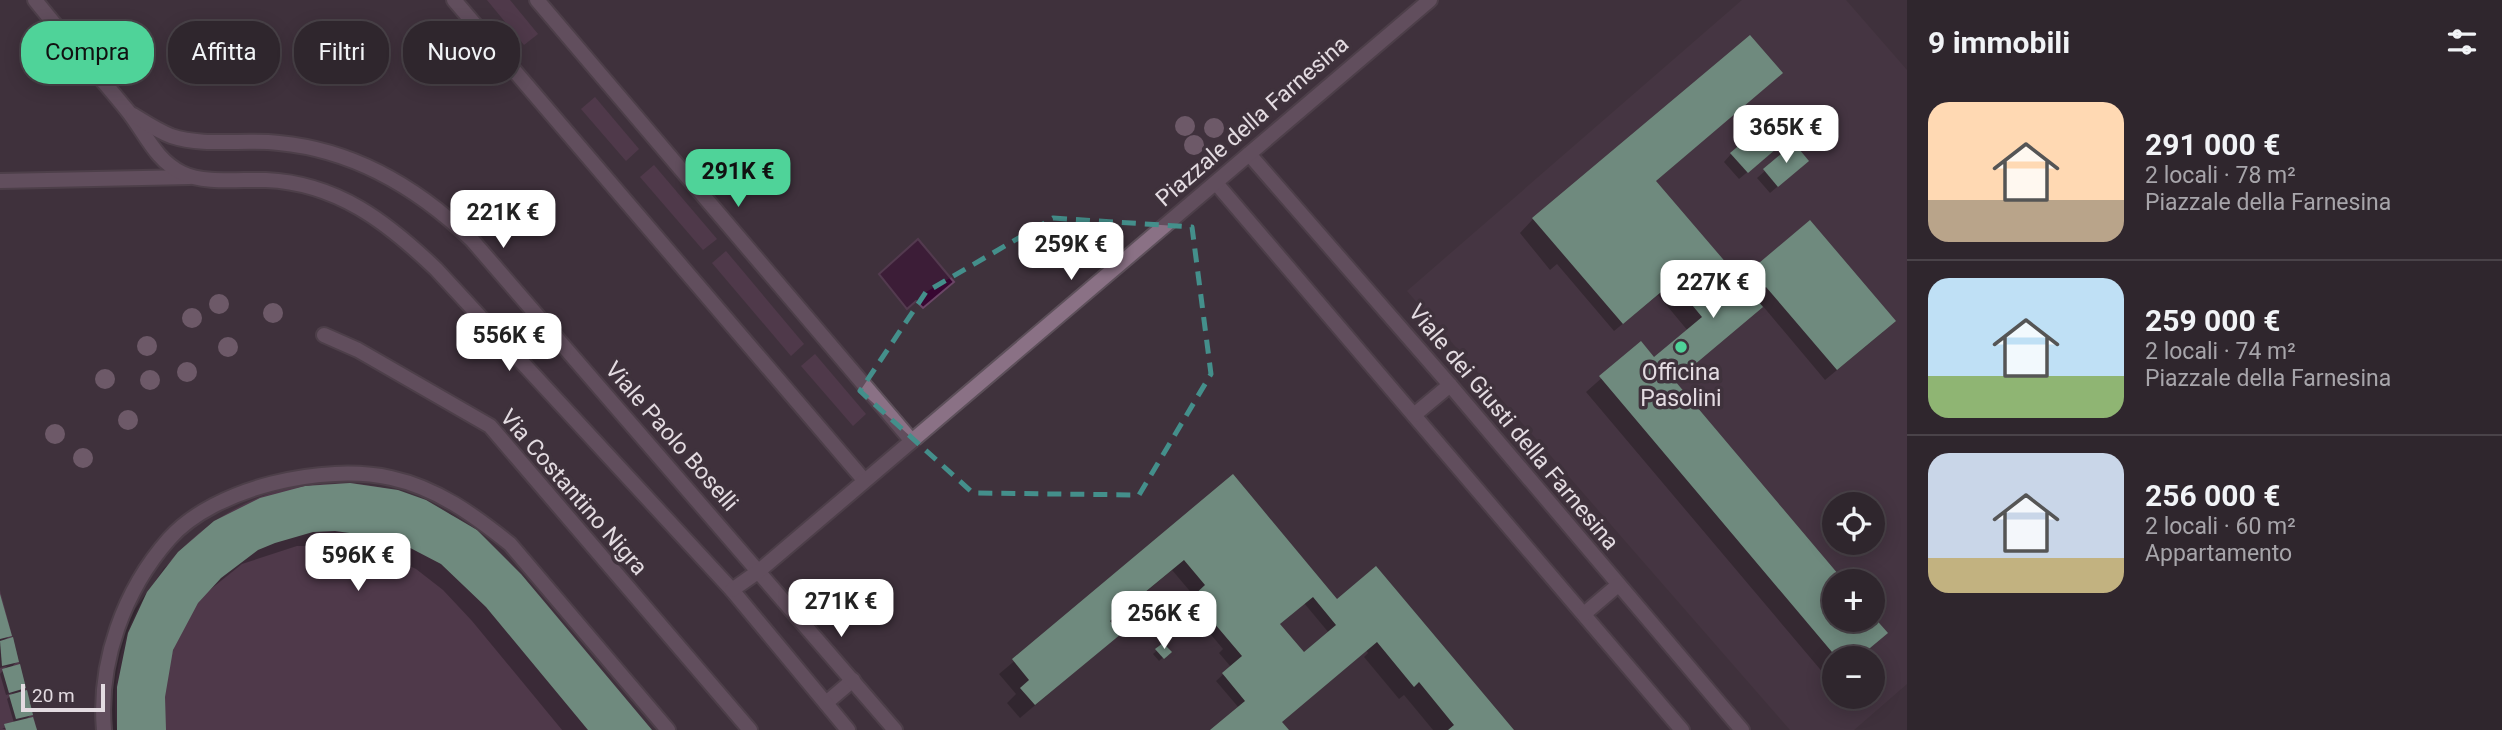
<!DOCTYPE html>
<html lang="it">
<meta charset="utf-8">
<style>
body{margin:0;font-family:Roboto,sans-serif;background:#3b3239;color:#f1f3f6;height:100vh;display:flex;flex-direction:column;font-size:26px;white-space:nowrap}
*{box-sizing:border-box;margin:0}
p{font-size:23px;color:#a7a5aa}
.icon{flex:none;width:38px;height:38px;fill:none;stroke:currentColor;stroke-width:2;stroke-linecap:round;stroke-linejoin:round}
.map{position:relative;flex:1;overflow:hidden}
.side{display:flex;flex-direction:column;background:#2f262d;width:595px}
.side>*{flex:none}
.top-card{position:absolute;left:21px;top:21px;width:665px;height:63px;display:flex;gap:14px}
.fabs{position:absolute;left:1822px;top:492px;display:grid;gap:14px}
.fabs a{display:grid;place-items:center;width:63px;height:63px;border-radius:50%;background:#2f262d;box-shadow:0 4px 18px #0003,0 0 0 2px #4a4349;font-size:35px}
.scale{position:absolute;left:21px;bottom:18px;width:84px;box-sizing:border-box;padding-left:7px;border:4px solid #e3dbe1;border-top:0;font-size:19px;line-height:24px;white-space:nowrap;color:#e3dbe1;-webkit-text-stroke:5px #3f323c;paint-order:stroke}
.price{position:absolute;translate:-50% -60px;padding:0 16px;border-radius:14px;background:#fff;color:#222;font-size:23px;line-height:46px;filter:drop-shadow(0 2px 4px #0008)}
.price::after{content:'';position:absolute;left:50%;top:42px;width:21px;height:16px;margin-left:-10px;background:inherit;clip-path:polygon(0 0,100% 0,50% 100%)}
.price.active{background:#4fd399;color:#111}
ul{padding:0;list-style:none}
li{display:flex;align-items:center;gap:21px;height:175px;padding:0 21px}
li+li{border-top:2px solid #4a4349}
li span{display:grid;place-items:center;flex:none;width:196px;height:140px;border-radius:21px;color:#555}
li>.icon{margin-inline-start:auto}
span .icon{width:84px;height:84px;fill:#fffc;stroke-width:1}
li b{font-size:30px}
h2{display:flex;justify-content:space-between;align-items:center;height:84px;padding:0 21px;font-size:30px}
.tag{padding:0 24px;border-radius:28px;background:#2f262d;box-shadow:0 4px 18px #0003,0 0 0 2px #4a4349;font-size:24px;line-height:63px}
.tag.active{background:#4fd399;color:#111}
main{display:flex;flex:1;min-height:0}
.map>svg:first-child{display:block}
</style>
<main>
<div class="map">
<svg width="1907" height="730" viewBox="0 0 1907 730">
<rect width="100%" height="100%" fill="#3f323c"/>
<path fill="#4d3b49" fill-rule="evenodd" d="M 1742,0 L 1846,0 L 1907,70 L 1907,684 L 1854,730 L 1790,730 L 1407,291 ZM 1834,504 L 1872,504 L 1872,542 L 1834,542 ZM 1834,581 L 1872,581 L 1872,620 L 1834,620 ZM 1834,658 L 1872,658 L 1872,696 L 1834,696 Z"/>
<g fill="#63435c">
<path d="M 487,0 L 510,0 L 538,34 L 524,45 Z"/>
<path d="M 595,97 L 639,149 L 626,161 L 581,109 Z"/>
<path d="M 654,165 L 717,239 L 703,250 L 640,177 Z"/>
<path d="M 726,251 L 804,344 L 791,356 L 712,263 Z"/>
<path d="M 815,354 L 866,414 L 853,426 L 801,366 Z"/>
<path d="M 350,483 C 452,493 497,545 559,619 C 590,656 621,693 652,730 L 117,730 C 101,623 180,518 281,490 C 304,484 327,484 350,483 Z"/>
<path d="M 0,590 L 37,730 L 0,730 Z"/>
</g>
<path fill="#380632" stroke="#6b4666" stroke-width="2" d="M 918,239 L 954,282 L 923,308 L 916,301 L 907,309 L 879,274 Z"/>
<g fill="#0007" fill-rule="evenodd">
<path d="M 1781,73 L 1655,182 L 1740,281 L 1810,222 L 1883,332 L 1825,380 L 1762,305 L 1673,382 L 1841,581 L 1834,581 L 1834,620 L 1872,620 L 1885,633 L 1858,658 L 1834,658 L 1834,678 L 1830,681 L 1586,392 L 1641,343 L 1648,365 L 1688,331 L 1658,295 L 1614,331 L 1557,264 L 1550,270 L 1520,233 L 1533,219 Z"/>
<path d="M 1781,144 L 1739,179 L 1724,162 L 1731,154 Z"/>
<path d="M 1794,145 L 1799,168 L 1770,193 L 1757,178 Z"/>
<path d="M 1232,477 L 1337,601 L 1512,730 L 1433,730 L 1404,695 L 1399,699 L 1364,657 L 1368,653 L 1366,650 L 1280,723 L 1286,730 L 1213,730 L 1239,708 L 1216,681 L 1231,667 L 1219,653 L 1223,649 L 1186,605 L 1194,596 L 1172,570 L 1109,623 L 1104,647 L 1020,718 L 1007,703 L 1016,694 L 999,674 ZM 1304,603 L 1329,633 L 1304,655 L 1279,625 Z"/>
<path d="M 397,492 L 451,514 L 494,548 L 648,730 L 562,730 L 472,621 L 443,590 L 416,569 L 379,552 L 360,547 L 297,546 L 242,564 L 201,597 L 183,623 L 167,667 L 163,711 L 165,730 L 103,730 L 104,702 L 123,626 L 164,568 L 179,553 Z"/>
<path d="M 0,597 L 10,635 L 4,641 L 17,661 L 10,669 L 24,688 L 18,694 L 31,714 L 25,721 L 35,730 L 2,729 L 14,723 L 7,699 L 13,693 L 6,695 L 0,674 L 7,666 L 0,668 Z"/>
<path d="M 1163,645 L 1169,652 L 1159,661 L 1153,654 Z"/>
</g>
<g fill="#a9f7ce" fill-rule="evenodd">
<path d="M 1750,35 L 1783,73 L 1656,181 L 1740,279 L 1810,220 L 1896,321 L 1837,370 L 1766,287 L 1754,296 L 1763,307 L 1675,381 L 1844,581 L 1834,581 L 1834,620 L 1872,620 L 1872,615 L 1888,633 L 1858,658 L 1837,658 L 1599,376 L 1641,341 L 1654,357 L 1702,317 L 1673,282 L 1623,324 L 1532,218 Z"/>
<path d="M 1773,117 L 1790,137 L 1748,173 L 1730,153 Z"/>
<path d="M 1794,143 L 1809,161 L 1778,187 L 1763,169 Z"/>
<path d="M 1233,474 L 1337,599 L 1376,566 L 1514,730 L 1448,730 L 1454,725 L 1419,682 L 1414,687 L 1377,642 L 1282,722 L 1289,730 L 1210,730 L 1245,701 L 1222,673 L 1242,656 L 1192,597 L 1205,585 L 1184,560 L 1110,621 L 1121,634 L 1035,705 L 1020,688 L 1029,680 L 1012,659 ZM 1313,597 L 1336,625 L 1304,652 L 1280,624 Z"/>
<path d="M 350,483 L 398,490 L 426,500 L 477,530 L 521,574 L 652,730 L 588,730 L 486,607 L 441,564 L 393,539 L 335,531 L 313,532 L 275,543 L 258,550 L 221,578 L 198,603 L 173,650 L 165,697 L 166,730 L 117,730 L 117,687 L 128,633 L 147,592 L 178,552 L 214,521 L 260,498 L 305,486 Z"/>
<path d="M 0,594 L 12,636 L 0,639 Z"/>
<path d="M 13,637 L 19,662 L 2,666 L 0,641 Z"/>
<path d="M 1163,643 L 1172,652 L 1164,659 L 1155,649 Z"/>
<path d="M 20,664 L 26,688 L 9,693 L 2,669 Z"/>
<path d="M 27,690 L 33,715 L 16,719 L 9,695 Z"/>
<path d="M 33,717 L 37,730 L 6,730 L 4,724 Z"/>
</g>
<g fill="none" stroke-linecap="round" stroke-linejoin="round">
<g stroke="#5d505a" stroke-width="18">
<g id="service">
<path d="M 324,335 L 358,350 L 490,426 L 750,730"/>
<path d="M 826,703 L 853,680"/>
<path d="M 104,730 C 98,662 124,590 169,539 C 215,487 325,463 391,478 C 437,488 474,515 510,544 L 668,730"/>
</g>
</g>
<g stroke="#5d505a" stroke-width="18">
<g id="pedestrian">
<path d="M 1249,154 L 1450,385 L 1742,730"/>
<path d="M 0,181 L 190,177"/>
<path d="M 1216,183 L 1682,730"/>
<path d="M 1414,415 L 1450,385"/>
<path d="M 1584,614 L 1618,585"/>
</g>
</g>
<g stroke="#5d505a" stroke-width="18">
<g id="minor">
<path d="M 454,0 L 864,480"/>
<path d="M 537,0 L 911,440"/>
</g>
</g>
<g stroke="#5d505a" stroke-width="18">
<g id="tertiary">
<path d="M 35,0 C 65,38 97,73 127,110 C 145,132 155,160 182,173 C 204,184 241,179 266,180 C 337,183 387,222 436,269 L 732,590 L 848,730"/>
<path d="M 133,115 C 146,123 158,131 171,136 C 205,147 244,139 279,143 C 354,150 418,188 472,240 L 895,730"/>
<path d="M 732,590 L 759,571 L 1430,0"/>
</g>
</g>
<use href="#service" stroke="#8a7185" stroke-width="14"/>
<use href="#pedestrian" stroke="#8a7185" stroke-width="14"/>
<use href="#minor" stroke="#8a7185" stroke-width="14"/>
<use href="#tertiary" stroke="#8a7185" stroke-width="14"/>
</g>
<g fill="#a48b9e">
<circle cx="1185" cy="126" r="10"/>
<circle cx="1214" cy="128" r="10"/>
<circle cx="1194" cy="145" r="10"/>
<circle cx="219" cy="304" r="10"/>
<circle cx="273" cy="313" r="10"/>
<circle cx="192" cy="318" r="10"/>
<circle cx="147" cy="346" r="10"/>
<circle cx="228" cy="347" r="10"/>
<circle cx="187" cy="372" r="10"/>
<circle cx="105" cy="379" r="10"/>
<circle cx="150" cy="380" r="10"/>
<circle cx="128" cy="420" r="10"/>
<circle cx="55" cy="434" r="10"/>
<circle cx="83" cy="458" r="10"/>
</g>
<path d="M0 0H1907V730H0ZM 1053,218 L 1192,227 L 1211,374 L 1139,495 L 973,493 L 860,391 L 926,292 Z" fill="#3f323c" fill-opacity=".55" fill-rule="evenodd"/>
<path fill="none" stroke="#448f8b" stroke-width="5" stroke-dasharray="14 9" stroke-linejoin="round" d="M 1053,218 L 1192,227 L 1211,374 L 1139,495 L 973,493 L 860,391 L 926,292 Z"/>
<circle fill="#4fd399" stroke="#3f323c" stroke-width="2.5" cx="1681" cy="347" r="7"/>
<g text-anchor="middle" stroke-width="7" stroke-linejoin="round" paint-order="stroke">
<g font-size="23" fill="#e3dbe1" stroke="#3f323c">
<text transform="translate(1252 121) rotate(-41)" y="8">Piazzale della Farnesina</text>
<text transform="translate(1514 427) rotate(50)" y="8">Viale dei Giusti della Farnesina</text>
<text transform="translate(672 436) rotate(49)" y="8">Viale Paolo Boselli</text>
<text transform="translate(574 492) rotate(49)" y="8">Via Costantino Nigra</text>
</g>
<g font-size="23" fill="#e3dbe1" stroke="#3f323c">
<text x="1681" y="380">Officina<tspan x="1681" dy="26">Pasolini</tspan></text>
</g>
</g>
</svg>
<div class="fabs">
<a><svg class="icon" aria-label="locate" viewBox="0 0 24 24"><circle cx="12" cy="12" r="6"/><path d="M12 2v4M12 18v4M2 12h4M18 12h4"/></svg></a>
<a>+</a>
<a>−</a>
</div>
<div class="scale">20 m</div>
<b class="price" style="left:1786px;top:165px">365K €</b>
<b class="price active" style="left:738px;top:209px">291K €</b>
<b class="price" style="left:503px;top:250px">221K €</b>
<b class="price" style="left:1071px;top:282px">259K €</b>
<b class="price" style="left:1713px;top:320px">227K €</b>
<b class="price" style="left:509px;top:373px">556K €</b>
<b class="price" style="left:358px;top:593px">596K €</b>
<b class="price" style="left:841px;top:639px">271K €</b>
<b class="price" style="left:1164px;top:651px">256K €</b>
<div class="top-card">
<a class="tag active">Compra</a>
<a class="tag">Affitta</a>
<a class="tag">Filtri</a>
<a class="tag">Nuovo</a>
</div>
</div>
<section class="side">
<h2>9 immobili<svg class="icon" aria-label="filters" viewBox="0 0 24 24"><path d="M4 7h16M4 17h16"/><circle cx="9" cy="7" r="2"/><circle cx="15" cy="17" r="2"/></svg></h2>
<ul>
<li><span style="background:linear-gradient(#ffd9b3 70%,#b9a48a 0)"><svg class="icon" aria-label="home" viewBox="0 0 24 24"><path d="M3 11l9-7 9 7M6 9v11h12V9"/></svg></span><div><b>291 000 €</b><p>2 locali · 78 m²</p><p>Piazzale della Farnesina</p></div></li>
<li><span style="background:linear-gradient(#bfe0f5 70%,#8fb573 0)"><svg class="icon" aria-label="home" viewBox="0 0 24 24"><path d="M3 11l9-7 9 7M6 9v11h12V9"/></svg></span><div><b>259 000 €</b><p>2 locali · 74 m²</p><p>Piazzale della Farnesina</p></div></li>
<li><span style="background:linear-gradient(#c9d6e8 75%,#c2b280 0)"><svg class="icon" aria-label="home" viewBox="0 0 24 24"><path d="M3 11l9-7 9 7M6 9v11h12V9"/></svg></span><div><b>256 000 €</b><p>2 locali · 60 m²</p><p>Appartamento</p></div></li>
</ul>
</section>
</main>
